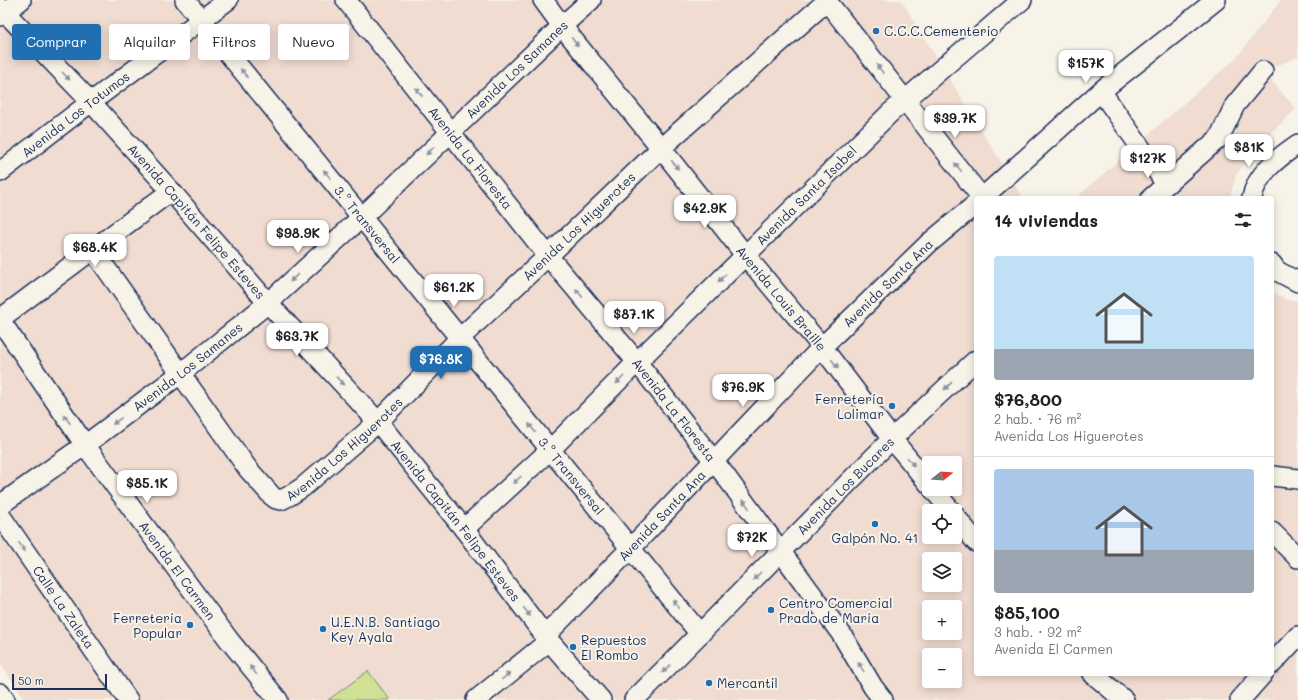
<!DOCTYPE html>
<html lang="es">
<meta charset="utf-8">
<style>
body{margin:0;font-family:Mali,sans-serif;background:#f2f2f2;color:#222;height:100vh;display:flex;flex-direction:column;font-size:15px;white-space:nowrap}
*{box-sizing:border-box;margin:0}
p{font-size:13px;color:#767676}
.icon{flex:none;width:22px;height:22px;fill:none;stroke:currentColor;stroke-width:2;stroke-linecap:round;stroke-linejoin:round}
.map{position:relative;flex:1;overflow:hidden}
.drawer{position:absolute;left:974px;top:196px;width:300px;height:480px;display:flex;flex-direction:column;background:#fff;border-radius:4px;box-shadow:0 2px 10px #0003}
.drawer>*{flex:none}
.top-card{position:absolute;left:12px;top:24px;width:380px;height:36px;display:flex;gap:8px}
.needle{width:26px;rotate:73deg}
.buttons{position:absolute;left:922px;top:456px;display:grid;gap:8px}
.buttons a{display:grid;place-items:center;width:40px;height:40px;border-radius:4px;background:#fff;box-shadow:0 2px 10px #0003;font-size:20px}
.scale{position:absolute;left:12px;bottom:10px;width:95px;box-sizing:border-box;padding-left:4px;border:2px solid #1b2f5e;border-top:0;font-size:11px;line-height:14px;white-space:nowrap;color:#1b2f5e;-webkit-text-stroke:3px #f7f3e8;paint-order:stroke}
.price{position:absolute;translate:-50% -34px;padding:0 9px;border-radius:8px;background:#fff;color:#222;font-size:13px;line-height:26px;filter:drop-shadow(0 1px 2px #0008)}
.price::after{content:'';position:absolute;left:50%;top:24px;width:12px;height:9px;margin-left:-6px;background:inherit;clip-path:polygon(0 0,100% 0,50% 100%)}
.price.active{background:#1f6fb2;color:#fff}
ul{padding:0;list-style:none}
li{display:grid;align-content:center;gap:8px;height:212px;padding:0 20px}
li+li{border-top:1px solid #e0e0e0}
li span{display:grid;place-items:center;height:124px;border-radius:4px;color:#555}
li>.icon{margin-inline-start:auto}
span .icon{width:72px;height:72px;fill:#fffc;stroke-width:1}
li b{font-size:17px}
h2{display:flex;justify-content:space-between;align-items:center;height:48px;padding:0 20px;font-size:17px}
.tag{padding:0 14px;border-radius:4px;background:#fff;box-shadow:0 2px 10px #0003;font-size:14px;line-height:36px}
.tag.active{background:#1f6fb2;color:#fff}
.map>svg:first-child{display:block}
</style>
<div class="map">
<svg width="1298" height="700" viewBox="0 0 1298 700">
<rect width="100%" height="100%" fill="#f7f3e8"/>
<filter id="ink" filterUnits="userSpaceOnUse"><feTurbulence type="fractalNoise" baseFrequency=".025" numOctaves="2"/><feDisplacementMap in="SourceGraphic" scale="8" xChannelSelector="R" yChannelSelector="G"/><feConvolveMatrix kernelMatrix="1 2 1 2 8 2 1 2 1" color-interpolation-filters="sRGB"/></filter>
<g filter="url(#ink)">
<g fill="#f0dcd1" fill-rule="evenodd">
<path d="M 0,0 L 901,0 L 1023,198 L 976,198 L 976,674 L 1272,674 L 1272,292 L 1287,300 L 1298,301 L 1298,700 L 25,700 L 0,663 ZM 929,463 L 955,463 L 955,489 L 929,489 ZM 929,511 L 955,511 L 955,537 L 929,537 ZM 929,559 L 955,559 L 955,585 L 929,585 ZM 929,607 L 955,607 L 955,633 L 929,633 ZM 929,655 L 955,655 L 955,681 L 929,681 Z"/>
<path d="M 1281,0 L 1298,0 L 1298,57 L 1263,71 L 1296,109 L 1257,146 L 1236,175 L 1231,193 L 1231,198 L 1076,198 L 1237,57 Z"/>
</g>
<path fill="#d0e195" stroke="#76887a" d="M 368,671 L 390,700 L 328,700 Z"/>
<g fill="none" stroke-linecap="round" stroke-linejoin="round">
<g stroke="#1b2f5e" stroke-width="22">
<g id="minor">
<path id="s1" d="M 185,0 L 700,634"/>
<path id="s2" d="M 346,0 L 548,256 L 637,362 L 724,474 L 842,635 L 873,687 L 883,700"/>
<path id="s3" d="M 543,0 L 562,26 L 661,148 L 745,255 L 822,347 L 892,439 L 929,484"/>
<path d="M 826,0 L 982,198"/>
<path id="s4" d="M 0,7 L 91,102 L 171,191 L 268,303 L 378,422 L 464,529 L 545,636 L 601,700"/>
<path d="M 0,16 L 21,0"/>
<path d="M 1101,91 L 1166,184"/>
<path id="s5" d="M 0,172 L 91,102 L 228,0"/>
<path d="M 982,198 L 1101,91 L 1216,0"/>
<path d="M 1151,198 L 1219,138 L 1235,105 L 1263,71"/>
<path d="M 1252,198 C 1256,174 1279,157 1298,144"/>
<path id="s6" d="M 93,250 L 248,469 L 272,496 L 276,499 L 281,500 L 289,496 L 303,487 L 378,422 L 459,339 L 548,256 L 661,148 L 828,0"/>
<path d="M 1272,264 L 1277,271 L 1298,282"/>
<path d="M 0,319 L 171,191"/>
<path id="s7" d="M 0,320 L 85,445 L 229,640 L 278,700"/>
<path d="M 1272,476 L 1298,479"/>
<path d="M 933,489 L 951,511"/>
<path id="s8" d="M 0,505 L 85,445 L 180,374 L 268,303 L 362,217 L 562,26 L 591,0"/>
<path id="s9" d="M 0,515 L 128,700"/>
<path d="M 955,516 L 976,542"/>
<path id="s10" d="M 464,529 L 550,450 L 637,362 L 890,113 L 1022,0"/>
<path d="M 1272,532 L 1298,558"/>
<path id="s11" d="M 545,636 L 631,548 L 822,347 L 928,244 L 976,204"/>
<path d="M 1272,664 L 1298,636"/>
<path d="M 1093,674 L 1124,700"/>
<path d="M 0,693 L 5,700"/>
<path d="M 476,700 L 549,641"/>
<path id="s12" d="M 634,700 C 721,614 805,525 892,439 C 920,412 948,386 976,360"/>
<path d="M 1240,700 L 1263,674"/>
</g>
</g>
<use href="#minor" stroke="#f7f3e8" stroke-width="19"/>
</g>
<defs><path id="oneway-solid" d="M-6-.8H1V-3.2L6.5 0L1 3.2V.8H-6Z"/></defs>
<g fill="#8991a3">
<use href="#oneway-solid" transform="translate(575 42) rotate(51)"/>
<use href="#oneway-solid" transform="translate(880 69) rotate(-128)"/>
<use href="#oneway-solid" transform="translate(244 73) rotate(-129)"/>
<use href="#oneway-solid" transform="translate(66 76) rotate(46)"/>
<use href="#oneway-solid" transform="translate(419 92) rotate(-128)"/>
<use href="#oneway-solid" transform="translate(430 151) rotate(136)"/>
<use href="#oneway-solid" transform="translate(675 165) rotate(52)"/>
<use href="#oneway-solid" transform="translate(958 167) rotate(-128)"/>
<use href="#oneway-solid" transform="translate(327 174) rotate(-129)"/>
<use href="#oneway-solid" transform="translate(294 278) rotate(137)"/>
<use href="#oneway-solid" transform="translate(722 278) rotate(135)"/>
<use href="#oneway-solid" transform="translate(579 293) rotate(-130)"/>
<use href="#oneway-solid" transform="translate(835 364) rotate(53)"/>
<use href="#oneway-solid" transform="translate(620 380) rotate(135)"/>
<use href="#oneway-solid" transform="translate(340 381) rotate(47)"/>
<use href="#oneway-solid" transform="translate(948 386) rotate(136)"/>
<use href="#oneway-solid" transform="translate(67 419) rotate(-124)"/>
<use href="#oneway-solid" transform="translate(117 421) rotate(143)"/>
<use href="#oneway-solid" transform="translate(532 428) rotate(-129)"/>
<use href="#oneway-solid" transform="translate(911 462) rotate(51)"/>
<use href="#oneway-solid" transform="translate(517 480) rotate(138)"/>
<use href="#oneway-solid" transform="translate(746 504) rotate(-126)"/>
<use href="#oneway-solid" transform="translate(22 547) rotate(55)"/>
<use href="#oneway-solid" transform="translate(757 576) rotate(134)"/>
<use href="#oneway-solid" transform="translate(676 604) rotate(-129)"/>
<use href="#oneway-solid" transform="translate(527 612) rotate(53)"/>
<use href="#oneway-solid" transform="translate(861 667) rotate(-121)"/>
<use href="#oneway-solid" transform="translate(666 669) rotate(135)"/>
<use href="#oneway-solid" transform="translate(253 670) rotate(-129)"/>
<use href="#oneway-solid" transform="translate(506 676) rotate(-39)"/>
</g>
</g>
<g fill="#1f6fb2" stroke="#f7f3e8" stroke-width="1.5">
<circle cx="876" cy="31" r="4"/>
<circle cx="892" cy="406" r="4"/>
<circle cx="875" cy="524" r="4"/>
<circle cx="771" cy="610" r="4"/>
<circle cx="190" cy="625" r="4"/>
<circle cx="323" cy="629" r="4"/>
<circle cx="573" cy="647" r="4"/>
<circle cx="709" cy="683" r="4"/>
</g>
<g text-anchor="middle" stroke-width="4" stroke-linejoin="round" paint-order="stroke">
<g font-size="13" fill="#1b2f5e" stroke="#f7f3e8" text-anchor="start">
<text x="884" y="36">C.C.C.Cementerio</text>
<text x="884" y="404" text-anchor="end">Ferretería<tspan x="884" dy="15">Lolimar</tspan></text>
<text x="875" y="543" text-anchor="middle">Galpón No. 41</text>
<text x="779" y="608">Centro Comercial<tspan x="779" dy="15">Prado de María</tspan></text>
<text x="182" y="623" text-anchor="end">Ferretería<tspan x="182" dy="15">Popular</tspan></text>
<text x="331" y="627">U.E.N.B. Santiago<tspan x="331" dy="15">Key Ayala</tspan></text>
<text x="581" y="645">Repuestos<tspan x="581" dy="15">El Rombo</tspan></text>
<text x="717" y="688">Mercantil</text>
</g>
<g font-size="13" fill="#1b2f5e" stroke="#f7f3e8">
<text dy="5" stroke="none"><textPath href="#s8" startOffset="677">Avenida Los Samanes</textPath></text>
<text dy="5" stroke="none"><textPath href="#s5" startOffset="95">Avenida Los Totumos</textPath></text>
<text dy="5" stroke="none"><textPath href="#s2" startOffset="201">Avenida La Floresta</textPath></text>
<text dy="5" stroke="none"><textPath href="#s10" startOffset="478">Avenida Santa Isabel</textPath></text>
<text dy="5" stroke="none"><textPath href="#s4" startOffset="291">Avenida Capitán Felipe Esteves</textPath></text>
<text dy="5" stroke="none"><textPath href="#s1" startOffset="289">3.° Transversal</textPath></text>
<text dy="5" stroke="none"><textPath href="#s6" startOffset="720">Avenida Los Higuerotes</textPath></text>
<text dy="5" stroke="none"><textPath href="#s11" startOffset="492">Avenida Santa Ana</textPath></text>
<text dy="5" stroke="none"><textPath href="#s3" startOffset="382">Avenida Louis Braille</textPath></text>
<text dy="5" stroke="none"><textPath href="#s8" startOffset="233">Avenida Los Samanes</textPath></text>
<text dy="5" stroke="none"><textPath href="#s2" startOffset="525">Avenida La Floresta</textPath></text>
<text dy="5" stroke="none"><textPath href="#s6" startOffset="396">Avenida Los Higuerotes</textPath></text>
<text dy="5" stroke="none"><textPath href="#s1" startOffset="613">3.° Transversal</textPath></text>
<text dy="5" stroke="none"><textPath href="#s12" startOffset="301">Avenida Los Bucares</textPath></text>
<text dy="5" stroke="none"><textPath href="#s11" startOffset="168">Avenida Santa Ana</textPath></text>
<text dy="5" stroke="none"><textPath href="#s4" startOffset="687">Avenida Capitán Felipe Esteves</textPath></text>
<text dy="5" stroke="none"><textPath href="#s7" startOffset="307">Avenida El Carmen</textPath></text>
<text dy="5" stroke="none"><textPath href="#s9" startOffset="112">Calle La Zaleta</textPath></text>
</g>
</g>
</svg>
<div class="buttons">
<a><svg class="needle" viewBox="-14 -14 28 28"><path d="M0-13l5 13h-10z" fill="#e53935"/><path d="M0 13l5-13h-10z" fill="#767676"/></svg></a>
<a><svg class="icon" aria-label="locate" viewBox="0 0 24 24"><circle cx="12" cy="12" r="6"/><path d="M12 2v4M12 18v4M2 12h4M18 12h4"/></svg></a>
<a><svg class="icon" aria-label="layers" viewBox="0 0 24 24"><path d="M12 4l9 5-9 5-9-5zM3 14l9 5 9-5"/></svg></a>
<a>+</a>
<a>−</a>
</div>
<div class="scale">50 m</div>
<b class="price" style="left:1086px;top:84px">$157K</b>
<b class="price" style="left:955px;top:139px">$39.7K</b>
<b class="price" style="left:1249px;top:168px">$81K</b>
<b class="price" style="left:1148px;top:179px">$127K</b>
<b class="price" style="left:705px;top:229px">$42.9K</b>
<b class="price" style="left:298px;top:254px">$98.9K</b>
<b class="price" style="left:95px;top:268px">$68.4K</b>
<b class="price" style="left:454px;top:308px">$61.2K</b>
<b class="price" style="left:634px;top:335px">$87.1K</b>
<b class="price" style="left:297px;top:357px">$63.7K</b>
<b class="price active" style="left:441px;top:380px">$76.8K</b>
<b class="price" style="left:743px;top:408px">$76.9K</b>
<b class="price" style="left:147px;top:504px">$85.1K</b>
<b class="price" style="left:752px;top:558px">$72K</b>
<div class="top-card">
<a class="tag active">Comprar</a>
<a class="tag">Alquilar</a>
<a class="tag">Filtros</a>
<a class="tag">Nuevo</a>
</div>
<section class="drawer">
<h2>14 viviendas<svg class="icon" aria-label="filters" viewBox="0 0 24 24"><path d="M4 7h16M4 17h16"/><circle cx="9" cy="7" r="2"/><circle cx="15" cy="17" r="2"/></svg></h2>
<ul>
<li><span style="background:linear-gradient(#bfe0f5 75%,#9aa5b1 0)"><svg class="icon" aria-label="home" viewBox="0 0 24 24"><path d="M3 11l9-7 9 7M6 9v11h12V9"/></svg></span><div><b>$76,800</b><p>2 hab. · 76 m²</p><p>Avenida Los Higuerotes</p></div></li>
<li><span style="background:linear-gradient(#a9c7e8 65%,#9aa5b1 0)"><svg class="icon" aria-label="home" viewBox="0 0 24 24"><path d="M3 11l9-7 9 7M6 9v11h12V9"/></svg></span><div><b>$85,100</b><p>3 hab. · 92 m²</p><p>Avenida El Carmen</p></div></li>
</ul>
</section>
</div>
